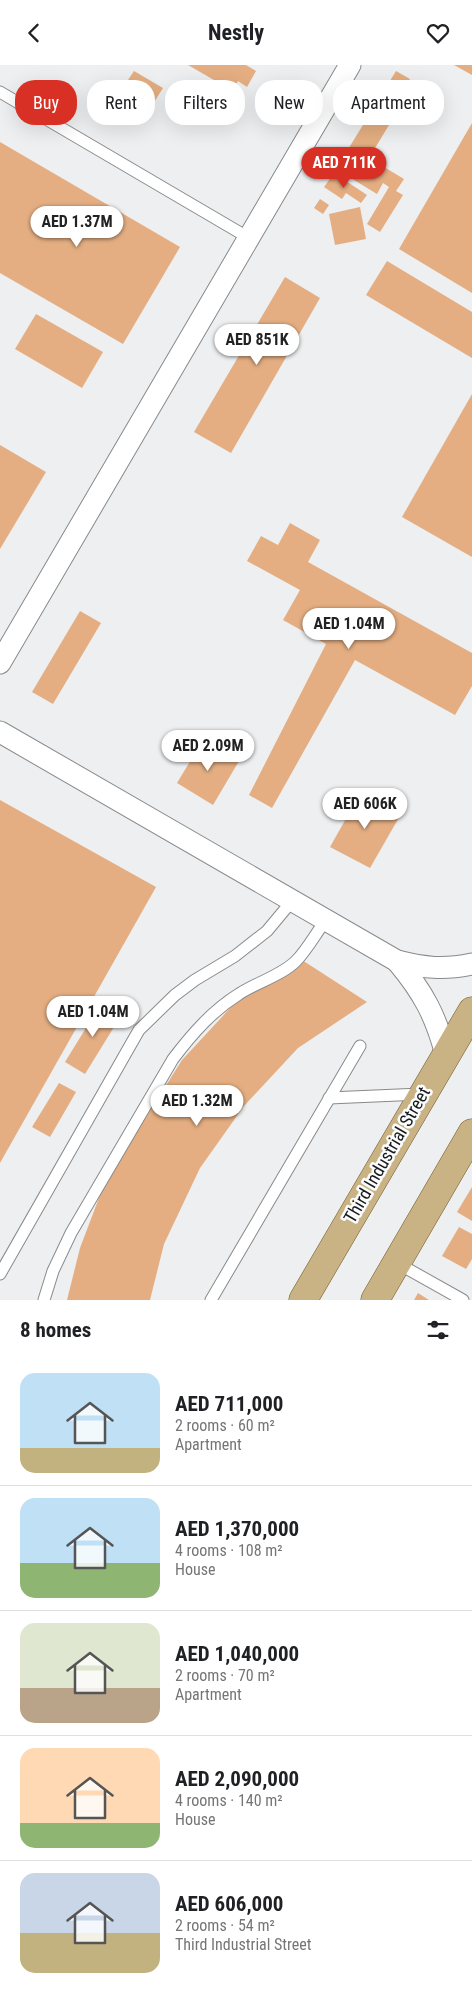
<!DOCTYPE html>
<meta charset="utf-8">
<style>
body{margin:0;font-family:"Roboto Condensed",sans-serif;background:#f2f2f2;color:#202124;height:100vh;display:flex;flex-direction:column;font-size:19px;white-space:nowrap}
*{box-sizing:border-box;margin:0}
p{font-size:16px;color:#757577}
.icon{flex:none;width:28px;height:28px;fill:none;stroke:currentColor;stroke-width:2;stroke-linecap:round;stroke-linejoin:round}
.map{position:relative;height:1235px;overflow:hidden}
.sheet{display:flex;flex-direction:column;background:#fff;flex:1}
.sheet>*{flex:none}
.top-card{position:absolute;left:15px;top:15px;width:442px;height:45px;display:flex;gap:10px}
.price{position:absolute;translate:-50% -42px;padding:0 11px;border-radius:18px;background:#fff;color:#222;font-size:16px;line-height:32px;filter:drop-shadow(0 1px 2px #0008)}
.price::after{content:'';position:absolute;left:50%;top:30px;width:15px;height:11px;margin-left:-8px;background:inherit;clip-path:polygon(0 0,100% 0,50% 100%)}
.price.selected{background:#d93025;color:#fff}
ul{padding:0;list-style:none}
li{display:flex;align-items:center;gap:15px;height:125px;padding:0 20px}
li+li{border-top:1px solid #e0e0e0}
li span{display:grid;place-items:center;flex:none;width:140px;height:100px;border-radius:15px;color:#555}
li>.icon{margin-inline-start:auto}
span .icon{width:60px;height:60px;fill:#fffc;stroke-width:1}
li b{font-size:21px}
h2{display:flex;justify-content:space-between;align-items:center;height:60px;padding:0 20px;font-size:21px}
.tag{padding:0 18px;border-radius:20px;background:#fff;box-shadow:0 5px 20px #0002;font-size:18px;line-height:45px}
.tag.selected{background:#d93025;color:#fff}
header{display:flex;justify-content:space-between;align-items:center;height:65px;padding:0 20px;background:#fff;font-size:22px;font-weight:700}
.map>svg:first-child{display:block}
</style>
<header><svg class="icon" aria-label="back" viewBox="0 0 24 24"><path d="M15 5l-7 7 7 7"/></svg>Nestly<svg class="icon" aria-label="heart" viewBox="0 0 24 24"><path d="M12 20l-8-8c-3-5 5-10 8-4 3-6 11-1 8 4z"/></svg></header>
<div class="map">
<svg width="472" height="1235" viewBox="0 0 472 1235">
<rect width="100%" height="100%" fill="#edeff0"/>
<g fill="#e4ae82">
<path d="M 188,0 L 246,0 L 256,6 L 247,22 L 238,16 L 233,26 Z"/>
<path d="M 454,0 L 472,0 L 472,10 Z"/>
<path d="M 134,6 L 163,23 L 151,42 L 122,24 Z"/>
<path d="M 396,6 L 410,14 L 398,33 L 403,37 L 369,93 L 404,114 L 396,126 L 403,130 L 380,167 L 367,159 L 389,122 L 383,118 L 377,129 L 336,104 Z"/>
<path d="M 472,58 L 472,228 L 399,184 Z"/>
<path d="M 0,77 L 180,182 L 123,279 L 0,208 Z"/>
<path d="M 334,108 L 367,130 L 361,138 L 346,128 L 342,134 L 324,122 Z"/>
<path d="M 320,134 L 329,140 L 323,149 L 314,143 Z"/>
<path d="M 360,142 L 366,174 L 335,180 L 329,149 Z"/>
<path d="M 387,196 L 472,247 L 472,293 L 366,230 Z"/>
<path d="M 285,212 L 320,233 L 231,388 L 194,367 Z"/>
<path d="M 36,249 L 103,287 L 82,323 L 15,284 Z"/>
<path d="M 472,329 L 472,492 L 402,452 Z"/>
<path d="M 0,380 L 46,407 L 0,484 Z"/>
<path d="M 290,458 L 320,475 L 308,497 L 472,588 L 472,621 L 455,650 L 355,595 L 272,743 L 249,730 L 326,579 L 283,555 L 300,525 L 247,496 L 261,471 L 278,480 Z"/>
<path d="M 80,546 L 101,558 L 53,639 L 32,627 Z"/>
<path d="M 203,675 L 239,696 L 213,740 L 177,718 Z"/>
<path d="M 361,727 L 401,749 L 370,803 L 330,782 Z"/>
<path d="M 0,735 L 156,822 L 0,1098 Z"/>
<path d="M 302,895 L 367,937 L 298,983 L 244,1041 L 200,1103 L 164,1179 L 150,1235 L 67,1235 L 80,1183 L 105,1117 L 182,995 L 233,940 Z"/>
<path d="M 102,937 L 122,949 L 85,1009 L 65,997 Z"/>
<path d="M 59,1018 L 76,1027 L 50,1072 L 32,1062 Z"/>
<path d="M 472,1122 L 472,1156 L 457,1147 Z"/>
<path d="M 459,1162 L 472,1169 L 472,1194 L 466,1204 L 442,1191 Z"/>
<path d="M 418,1228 L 429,1235 L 414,1235 Z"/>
</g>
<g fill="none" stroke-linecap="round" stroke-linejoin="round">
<g stroke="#898a8b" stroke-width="13">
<g id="lane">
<path d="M 0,27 L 249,173"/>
<path d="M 329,1033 L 421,1029"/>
<path d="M 397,1198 L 463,1235"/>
<path d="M 0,1209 L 139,965 L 175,930 L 195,915 L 235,891 L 267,866 L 292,836"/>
<path d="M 44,1235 L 53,1206 L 71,1168 L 173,994 C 192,969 212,946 239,929 C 257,917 281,911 296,896 C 307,885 316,868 326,855"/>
<path d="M 211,1235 L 360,981"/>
</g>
</g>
<g stroke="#898a8b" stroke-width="23">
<g id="street">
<path d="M 0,598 L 350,0"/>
<path d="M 0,667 L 397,896 C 424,903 444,905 472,899"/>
<path d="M 397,896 C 423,927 436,951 446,990"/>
</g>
</g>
<g stroke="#745c2a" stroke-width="29">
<g id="primary">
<path d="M 303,1235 L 472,946"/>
<path d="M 375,1235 L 472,1068"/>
</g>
</g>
<use href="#lane" stroke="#fff" stroke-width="11"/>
<use href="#street" stroke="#fff" stroke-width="21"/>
<use href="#primary" stroke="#c9b384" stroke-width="28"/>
</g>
<g text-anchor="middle" stroke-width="5" stroke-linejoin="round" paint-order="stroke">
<g font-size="18" fill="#19191a" stroke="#fafcfd">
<text transform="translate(387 1090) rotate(-60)" y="6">Third Industrial Street</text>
</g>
</g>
</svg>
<b class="price selected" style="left:344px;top:124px">AED 711K</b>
<b class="price" style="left:77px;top:183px">AED 1.37M</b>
<b class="price" style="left:257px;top:301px">AED 851K</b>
<b class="price" style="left:349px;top:585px">AED 1.04M</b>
<b class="price" style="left:208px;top:707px">AED 2.09M</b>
<b class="price" style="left:365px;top:765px">AED 606K</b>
<b class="price" style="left:93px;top:973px">AED 1.04M</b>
<b class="price" style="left:197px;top:1062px">AED 1.32M</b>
<div class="top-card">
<a class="tag selected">Buy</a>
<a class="tag">Rent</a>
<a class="tag">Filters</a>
<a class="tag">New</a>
<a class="tag">Apartment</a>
</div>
</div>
<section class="sheet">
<h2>8 homes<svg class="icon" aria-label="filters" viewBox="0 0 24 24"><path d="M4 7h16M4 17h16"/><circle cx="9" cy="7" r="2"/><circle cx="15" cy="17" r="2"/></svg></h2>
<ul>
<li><span style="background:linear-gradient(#bfe0f5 75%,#c2b280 0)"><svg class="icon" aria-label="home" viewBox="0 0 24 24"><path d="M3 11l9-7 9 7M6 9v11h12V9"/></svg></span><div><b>AED 711,000</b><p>2 rooms · 60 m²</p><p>Apartment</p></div></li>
<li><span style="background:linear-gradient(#bfe0f5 65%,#8fb573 0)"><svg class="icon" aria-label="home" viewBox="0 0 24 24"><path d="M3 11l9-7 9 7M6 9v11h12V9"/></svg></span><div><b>AED 1,370,000</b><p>4 rooms · 108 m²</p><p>House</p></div></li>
<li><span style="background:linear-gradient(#dfe7d0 65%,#b9a48a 0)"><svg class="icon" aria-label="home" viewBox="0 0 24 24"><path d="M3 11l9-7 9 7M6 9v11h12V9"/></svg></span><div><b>AED 1,040,000</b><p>2 rooms · 70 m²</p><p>Apartment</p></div></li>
<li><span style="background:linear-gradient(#ffd9b3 75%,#8fb573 0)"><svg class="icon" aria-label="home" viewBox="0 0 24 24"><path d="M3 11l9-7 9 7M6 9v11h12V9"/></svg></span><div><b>AED 2,090,000</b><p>4 rooms · 140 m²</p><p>House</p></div></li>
<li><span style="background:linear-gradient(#c9d6e8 60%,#c2b280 0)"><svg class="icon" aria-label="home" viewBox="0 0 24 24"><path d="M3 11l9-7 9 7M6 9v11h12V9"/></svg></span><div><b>AED 606,000</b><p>2 rooms · 54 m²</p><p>Third Industrial Street</p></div></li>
</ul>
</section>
